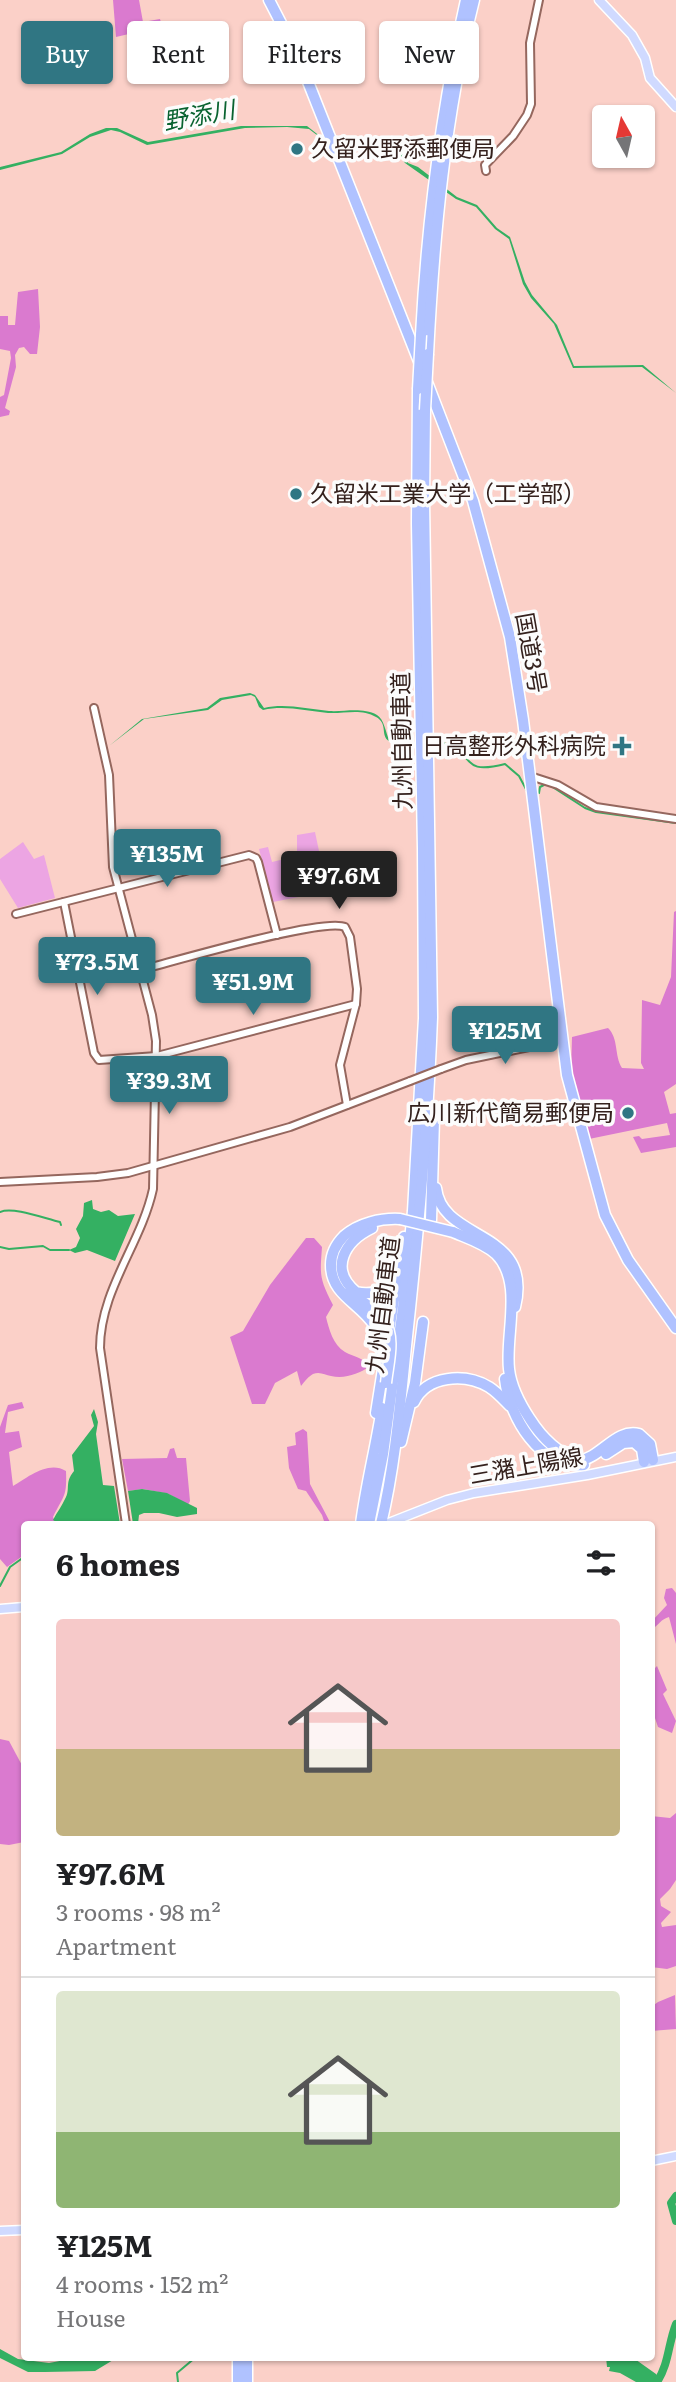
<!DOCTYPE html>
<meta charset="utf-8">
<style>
body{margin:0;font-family:Literata,"Noto Sans JP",serif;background:#f6f6f6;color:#202124;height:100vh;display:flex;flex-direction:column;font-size:26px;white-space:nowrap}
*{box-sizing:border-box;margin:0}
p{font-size:23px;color:#757577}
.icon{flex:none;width:38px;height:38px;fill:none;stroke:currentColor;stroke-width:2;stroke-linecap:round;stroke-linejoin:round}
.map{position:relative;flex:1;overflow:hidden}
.panel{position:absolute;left:21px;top:1521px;width:634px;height:840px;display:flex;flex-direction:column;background:#fff;border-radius:7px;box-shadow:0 2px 5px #0004}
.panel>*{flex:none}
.guide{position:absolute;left:21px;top:21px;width:635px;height:63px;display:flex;gap:14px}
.needle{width:46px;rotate:352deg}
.tools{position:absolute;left:592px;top:105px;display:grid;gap:14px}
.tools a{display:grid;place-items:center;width:63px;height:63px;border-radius:7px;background:#fff;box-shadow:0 2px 5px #0004;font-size:35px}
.price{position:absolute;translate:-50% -60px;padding:0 16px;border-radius:7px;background:#307683;color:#fff;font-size:23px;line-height:46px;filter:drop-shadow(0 2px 4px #0008)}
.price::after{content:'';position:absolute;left:50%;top:42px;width:21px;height:16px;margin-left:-10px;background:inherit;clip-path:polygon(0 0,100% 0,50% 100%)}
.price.active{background:#222;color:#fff}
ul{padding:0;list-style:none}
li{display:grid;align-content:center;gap:14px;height:371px;padding:0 35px}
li+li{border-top:2px solid #e0e0e0}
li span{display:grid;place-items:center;height:217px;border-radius:7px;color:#555}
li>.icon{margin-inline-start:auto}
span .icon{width:126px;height:126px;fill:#fffc;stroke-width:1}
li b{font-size:30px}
h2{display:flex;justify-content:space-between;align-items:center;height:84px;padding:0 35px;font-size:30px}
.pill{padding:0 24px;border-radius:7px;background:#fff;box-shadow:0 2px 5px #0004;font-size:24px;line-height:63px}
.pill.active{background:#307683;color:#fff}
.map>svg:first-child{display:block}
</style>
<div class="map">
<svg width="676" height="2382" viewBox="0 0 676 2382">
<rect width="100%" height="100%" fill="#fbd0c8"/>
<g fill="#eca5e3">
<path d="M 315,832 L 319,851 L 331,872 L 310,884 L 314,894 L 273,902 L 259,849 L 268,847 L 272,862 L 297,856 L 297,835 Z"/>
<path d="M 23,842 L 34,859 L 44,855 L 55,898 L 18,908 L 0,879 L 0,859 Z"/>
</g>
<g fill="#da7acf">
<path d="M 113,0 L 139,0 L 143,22 L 160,19 L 167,43 L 137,50 L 133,33 L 116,37 Z"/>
<path d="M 38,289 L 40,327 L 37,354 L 30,354 L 24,347 L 19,348 L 15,355 L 16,367 L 5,408 L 10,411 L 9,415 L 0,417 L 0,397 L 4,395 L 11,358 L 10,351 L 0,349 L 0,316 L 8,316 L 8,325 L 15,325 L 18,292 Z"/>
<path d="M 676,911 L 676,1084 L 664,1092 L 670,1114 L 676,1113 L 676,1147 L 641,1153 L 633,1137 L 639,1136 L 642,1139 L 670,1135 L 667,1123 L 589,1139 L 571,1071 L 572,1037 L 608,1028 C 619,1039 614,1055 622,1068 L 644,1069 L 641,1063 L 642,1000 L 660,1005 L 671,977 L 674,912 Z"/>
<path d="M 306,1238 L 314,1238 L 322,1247 C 320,1275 319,1278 333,1305 L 326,1317 C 329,1329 333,1345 345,1352 C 354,1357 362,1357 370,1366 C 359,1374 345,1379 331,1376 C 325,1375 320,1371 313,1374 C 309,1376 304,1382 301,1386 L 297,1371 L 275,1383 L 265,1404 L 252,1404 L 230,1337 L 243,1331 L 270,1285 Z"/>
<path d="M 22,1402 L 24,1408 L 8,1412 L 5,1433 L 19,1431 L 22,1447 L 9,1452 L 13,1486 C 27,1478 48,1460 66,1471 C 67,1497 64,1495 53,1517 L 56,1524 L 24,1524 L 24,1555 L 7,1567 L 0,1559 L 0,1427 L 8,1405 Z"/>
<path d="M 303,1429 L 307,1432 L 310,1484 L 331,1524 L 325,1524 L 322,1515 L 306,1491 L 298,1489 L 289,1468 L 287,1447 L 296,1445 L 295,1433 Z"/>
<path d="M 174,1448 L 177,1458 L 186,1458 L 190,1501 L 188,1505 L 169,1494 L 143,1489 L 128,1491 L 122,1459 L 167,1458 L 170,1449 Z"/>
<path d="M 672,1588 L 676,1593 L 676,1644 L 669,1617 C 661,1619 659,1625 652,1629 L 652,1621 L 667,1605 L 664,1598 L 666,1589 Z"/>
<path d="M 657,1666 L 667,1690 L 663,1694 L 676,1721 L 672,1733 L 658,1727 L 653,1712 L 651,1711 L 651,1672 Z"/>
<path d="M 0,1739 L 9,1741 L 24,1769 L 24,1842 L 9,1845 L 0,1844 Z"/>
<path d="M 676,1813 L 676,1880 L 670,1889 L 660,1899 L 661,1906 L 671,1912 L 661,1923 L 662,1927 L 676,1925 L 676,1966 L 667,1969 L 651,1967 L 651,1816 L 670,1818 Z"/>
<path d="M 675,1995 L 676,2029 L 651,2031 L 651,2007 L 658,2002 Z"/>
</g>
<g fill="#34b062">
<path d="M 241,126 L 307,126 L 326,141 L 362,139 L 378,147 L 401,150 L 408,163 L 418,167 L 457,197 L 477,205 L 497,228 L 510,237 L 525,282 L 532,295 L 557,325 L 574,366 L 643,365 L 676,393 L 642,367 L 573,368 L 554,324 L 531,298 L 523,284 L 509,239 L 495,229 L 476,207 L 456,199 L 405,163 L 399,154 L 379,152 L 360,142 L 340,145 L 326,142 L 309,129 L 287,127 L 245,128 L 147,145 L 120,132 L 111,130 L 90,137 L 62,154 L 0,170 L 0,167 L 61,152 L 90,134 L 106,128 L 117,128 L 148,142 Z"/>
<path d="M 250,693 L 255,695 L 264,708 C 285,703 307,709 329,711 C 345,712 362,707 377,715 C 384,719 386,733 389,740 L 408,744 C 371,745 393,726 376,717 C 361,708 344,714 328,713 C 306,711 285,705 263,710 L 259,707 L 255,697 L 251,695 L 222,700 L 208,710 L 144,719 L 109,746 L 142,719 L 207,708 L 220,698 Z"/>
<path d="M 92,1200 L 93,1209 L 101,1212 L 109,1210 L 118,1216 L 135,1214 L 115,1261 L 87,1250 L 75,1253 L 69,1250 L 76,1247 L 80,1238 L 76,1229 L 83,1216 L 84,1203 Z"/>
<path d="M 94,1409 L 98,1422 L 96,1434 L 103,1485 L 114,1486 L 120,1524 L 59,1524 L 53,1520 C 57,1512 62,1506 65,1499 C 71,1489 64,1483 74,1471 L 72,1455 L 94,1426 L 91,1415 Z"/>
<path d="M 142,1489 L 167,1493 L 197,1508 L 197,1514 L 177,1517 L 159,1513 L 144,1513 L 139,1515 L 138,1524 L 133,1524 L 128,1491 Z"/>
<path d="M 0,2349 L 18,2359 L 49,2363 L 81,2357 L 118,2357 L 95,2371 L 45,2372 L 28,2372 L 0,2358 Z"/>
<path d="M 606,2357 L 632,2357 L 656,2374 L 660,2382 L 636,2382 L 620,2373 L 609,2371 L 610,2367 L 607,2367 Z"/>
</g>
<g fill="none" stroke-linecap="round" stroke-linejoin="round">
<g stroke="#34b062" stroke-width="2">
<path d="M 443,743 C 477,753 458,776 505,764 L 519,776 L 527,791"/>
<path d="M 551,786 L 585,808 L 596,812 L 676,823"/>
<path d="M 539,793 L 540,787 L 546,784"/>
<path d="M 0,1212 C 13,1206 46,1219 60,1222 L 61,1225"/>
<path d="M 0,1247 L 9,1249 L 43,1246 L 50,1250 L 69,1250"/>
<path d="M 0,1586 L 10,1567 L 24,1557"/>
<path d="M 178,2382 L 177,2373 L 196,2357"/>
</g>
<g stroke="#34b062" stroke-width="8">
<path d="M 676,2196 L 671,2203 L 676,2221"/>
<path d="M 657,2382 C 669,2364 668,2344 676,2324"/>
</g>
<g stroke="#95675e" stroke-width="10">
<g id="minor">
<path d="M 486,171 L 485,165 L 513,136 L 527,115 L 531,104 L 530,43 L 539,0"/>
<path d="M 94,708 L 109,775 L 113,867 L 152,1015 L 156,1041 L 153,1189 C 141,1244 100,1290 100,1348 L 126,1524"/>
<path d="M 530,776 L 558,785 L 596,807 L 676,819"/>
<path d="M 64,902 L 94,1053 L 99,1060 L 157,1056 L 356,1004"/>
<path d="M 16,914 L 249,855 L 256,858 L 258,862 L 277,935"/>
<path d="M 140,970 C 172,962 324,917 345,927 L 350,937 L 357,989 L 356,1004 L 340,1065 L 347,1105"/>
<path d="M 441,1069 L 466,1060 L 563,1040"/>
<path d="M 0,1182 L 97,1177 L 128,1173 L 290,1127 L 410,1081"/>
</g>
</g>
<g stroke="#fff" stroke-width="11">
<g id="major">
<path d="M 599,0 L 632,35 L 645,58 L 650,78 L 676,107"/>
<path d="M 386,1524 L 447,1500 L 474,1493 L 587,1475 L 676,1457"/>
<path d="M 0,1609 L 24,1607"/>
<path d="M 651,2161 L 676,2156"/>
<path d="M 0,2231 L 24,2230"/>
</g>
</g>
<g stroke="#fff" stroke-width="13">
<g id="highway">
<path d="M 269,0 L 297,54 L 420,364"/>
<path d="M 421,335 C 427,222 441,111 466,0"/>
<path d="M 428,354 C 434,235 445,116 474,0"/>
<path d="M 427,382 L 473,501 L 510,637 L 523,720 L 567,1075 L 605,1215 L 628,1260 L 676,1328"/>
<path d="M 436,1188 C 442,1243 534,1228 515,1307"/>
<path d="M 431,1220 L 434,1119"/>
<path d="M 372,1228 C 345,1241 328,1269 356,1292 C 377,1297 389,1287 397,1269"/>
<path d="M 453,1232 C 467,1238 484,1243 496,1254 C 524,1282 505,1334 509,1369 C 511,1387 520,1404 530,1419 C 542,1438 556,1452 578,1461 C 601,1458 616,1428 639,1434 L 650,1444 L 653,1460"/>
<path d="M 349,1292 L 372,1308 L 384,1320"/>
<path d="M 381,1351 C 380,1342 379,1333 374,1325 C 360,1303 331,1295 331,1265 C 331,1253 336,1244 344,1236 C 359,1223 381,1218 400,1219"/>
<path d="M 505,1379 C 509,1416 540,1470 584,1465"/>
<path d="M 414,1402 C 427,1375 465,1373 489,1387 C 497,1392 503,1399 510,1406"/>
<path d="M 376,1413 L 404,1237"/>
<path d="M 401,1442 L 415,1383 L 423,1322"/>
<path d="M 606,1454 L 623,1443 L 634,1442 L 642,1449 L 644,1462"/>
<path d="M 361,1524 C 366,1485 376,1447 382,1408"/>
<path d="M 369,1524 L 383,1454 L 403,1308 L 413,1211 L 424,1018 L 423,849 L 417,524 L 418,389"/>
<path d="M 381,1524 C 395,1466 400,1405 406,1346 C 418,1236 428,1127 432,1017 L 424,501 L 425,410"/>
<path d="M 238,2357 L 238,2382"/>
<path d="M 247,2357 L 247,2382"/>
</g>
</g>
<use href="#minor" stroke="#fff" stroke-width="6"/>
<use href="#major" stroke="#d0daff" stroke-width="8"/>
<use href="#highway" stroke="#b0c2ff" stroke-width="10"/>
<g stroke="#95675e" stroke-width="10" stroke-linecap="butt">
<path id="minor-bridge" d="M 410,1081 L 441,1069"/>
</g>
<g stroke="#fff" stroke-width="13" stroke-linecap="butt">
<g id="highway-bridge">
<path d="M 418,389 L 421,335"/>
<path d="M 425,410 L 428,354"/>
<path d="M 400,1219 L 453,1232"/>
<path d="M 384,1320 C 396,1338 388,1363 386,1383"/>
</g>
</g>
<use href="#minor-bridge" stroke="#fff" stroke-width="6"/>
<use href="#highway-bridge" stroke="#b0c2ff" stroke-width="10"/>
</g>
<g fill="#307683" stroke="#fcfcfc" stroke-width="2.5">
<circle cx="297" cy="149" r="7"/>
<circle cx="296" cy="494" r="7"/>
<path d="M618.5 735.5h7v7h7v7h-7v7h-7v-7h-7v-7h7z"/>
<circle cx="628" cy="1113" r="7"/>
</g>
<g text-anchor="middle" stroke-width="7" stroke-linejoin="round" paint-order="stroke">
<g font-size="23" fill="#34211d" stroke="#fcfcfc" text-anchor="start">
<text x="311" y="157">久留米野添郵便局</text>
<text x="310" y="502">久留米工業大学（工学部）</text>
<text x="606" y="754" text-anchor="end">日高整形外科病院</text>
<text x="614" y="1121" text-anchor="end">広川新代簡易郵便局</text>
</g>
<g font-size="23" fill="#34211d" stroke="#fcfcfc">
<text transform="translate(531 653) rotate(80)" y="8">国道3号</text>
<text transform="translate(402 741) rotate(-91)" y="8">九州自動車道</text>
<text transform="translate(383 1305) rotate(-83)" y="8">九州自動車道</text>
<text transform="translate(526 1466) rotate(-10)" y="8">三潴上陽線</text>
</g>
<g font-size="24" font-style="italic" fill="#096330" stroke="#fcfcfc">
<text transform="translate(199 116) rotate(-10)" y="8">野添川</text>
</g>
</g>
</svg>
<div class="tools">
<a><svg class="needle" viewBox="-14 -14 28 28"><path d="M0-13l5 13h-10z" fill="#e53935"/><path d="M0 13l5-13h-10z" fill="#757577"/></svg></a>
</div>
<b class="price" style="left:167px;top:889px">¥135M</b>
<b class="price active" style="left:339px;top:911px">¥97.6M</b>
<b class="price" style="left:97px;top:997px">¥73.5M</b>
<b class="price" style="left:253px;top:1017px">¥51.9M</b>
<b class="price" style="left:505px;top:1066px">¥125M</b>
<b class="price" style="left:169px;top:1116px">¥39.3M</b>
<div class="guide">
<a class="pill active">Buy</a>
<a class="pill">Rent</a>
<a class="pill">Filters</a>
<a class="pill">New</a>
</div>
<section class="panel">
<h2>6 homes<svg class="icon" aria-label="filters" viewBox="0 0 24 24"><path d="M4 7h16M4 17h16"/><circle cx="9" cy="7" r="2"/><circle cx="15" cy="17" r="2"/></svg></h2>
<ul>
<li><span style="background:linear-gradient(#f6c9c9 60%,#c2b280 0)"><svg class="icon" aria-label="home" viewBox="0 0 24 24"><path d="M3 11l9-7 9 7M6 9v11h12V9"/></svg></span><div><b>¥97.6M</b><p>3 rooms · 98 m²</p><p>Apartment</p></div></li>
<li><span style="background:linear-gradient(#dfe7d0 65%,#8fb573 0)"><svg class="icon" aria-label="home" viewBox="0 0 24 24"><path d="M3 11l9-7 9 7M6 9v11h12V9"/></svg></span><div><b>¥125M</b><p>4 rooms · 152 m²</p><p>House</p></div></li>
</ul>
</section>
</div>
